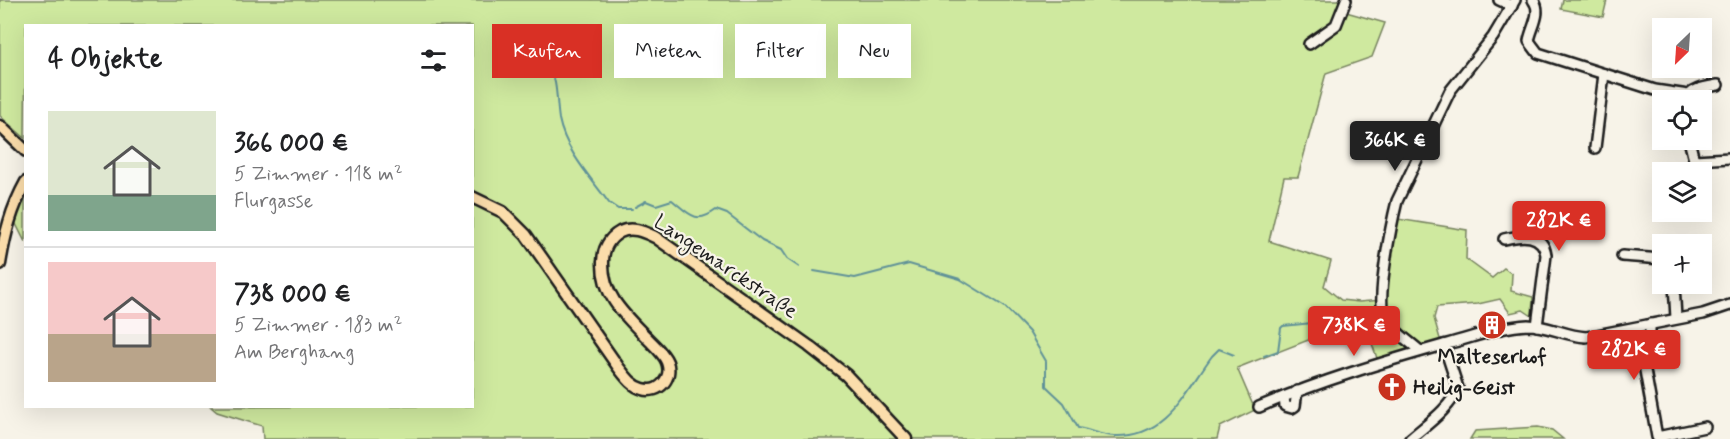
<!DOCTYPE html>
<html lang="de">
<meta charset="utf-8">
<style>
body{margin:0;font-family:Mynerve,sans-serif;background:#f6f6f6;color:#202124;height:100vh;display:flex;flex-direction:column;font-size:22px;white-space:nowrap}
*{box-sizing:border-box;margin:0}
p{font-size:20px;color:#757577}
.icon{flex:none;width:33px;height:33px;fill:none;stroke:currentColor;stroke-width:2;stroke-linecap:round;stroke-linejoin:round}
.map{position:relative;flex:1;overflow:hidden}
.details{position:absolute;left:24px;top:24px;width:450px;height:384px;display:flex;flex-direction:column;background:#fff;border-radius:0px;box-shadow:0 6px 24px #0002}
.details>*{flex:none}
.hud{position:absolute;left:492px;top:24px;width:570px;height:54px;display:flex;gap:12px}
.needle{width:39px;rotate:205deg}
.controls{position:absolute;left:1652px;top:18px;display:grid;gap:12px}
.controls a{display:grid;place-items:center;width:60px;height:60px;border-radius:0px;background:#fff;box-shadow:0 6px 24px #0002;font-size:30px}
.price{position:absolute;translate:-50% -51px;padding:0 14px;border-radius:6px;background:#d93025;color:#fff;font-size:20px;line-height:39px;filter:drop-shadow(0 2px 3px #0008)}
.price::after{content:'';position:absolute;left:50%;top:36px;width:18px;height:14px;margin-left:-9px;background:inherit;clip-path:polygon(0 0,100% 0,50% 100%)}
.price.active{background:#222;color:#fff}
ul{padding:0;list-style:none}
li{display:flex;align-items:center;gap:18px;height:150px;padding:0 24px}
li+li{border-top:2px solid #e0e0e0}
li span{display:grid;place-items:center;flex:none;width:168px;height:120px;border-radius:0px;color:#555}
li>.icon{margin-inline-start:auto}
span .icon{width:72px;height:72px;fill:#fffc;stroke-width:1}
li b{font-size:26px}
h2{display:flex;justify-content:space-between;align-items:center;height:72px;padding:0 24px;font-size:26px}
.chip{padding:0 21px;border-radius:0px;background:#fff;box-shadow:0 6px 24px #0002;font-size:21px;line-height:54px}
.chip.active{background:#d93025;color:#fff}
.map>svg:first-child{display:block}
</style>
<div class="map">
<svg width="1730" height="439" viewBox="0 0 1730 439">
<rect width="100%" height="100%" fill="#f7f3e8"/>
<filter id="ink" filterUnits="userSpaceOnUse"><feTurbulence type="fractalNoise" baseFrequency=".0167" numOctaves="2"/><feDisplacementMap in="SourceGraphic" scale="12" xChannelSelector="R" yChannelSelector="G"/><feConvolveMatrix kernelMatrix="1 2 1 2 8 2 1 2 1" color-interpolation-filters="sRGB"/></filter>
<g filter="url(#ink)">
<g fill="#cfe99f" stroke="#76825e" stroke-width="1.5">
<path d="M 0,0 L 1343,0 L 1339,10 L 1385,23 L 1372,57 L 1326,73 L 1298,177 L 1284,177 L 1269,241 L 1331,261 L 1324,286 L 1341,300 L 1359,302 L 1382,300 L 1392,218 L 1467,230 L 1466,259 L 1492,278 L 1504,268 L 1512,274 L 1511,291 L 1533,297 L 1532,316 L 1523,310 L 1510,313 L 1500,299 L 1478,304 L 1437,307 L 1434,318 L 1442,346 L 1378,361 L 1368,332 L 1316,337 L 1237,368 L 1255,410 L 1220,427 L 1217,439 L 263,439 L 262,426 L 217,412 L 211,407 L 472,406 L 472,26 L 26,26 L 25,138 L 0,116 Z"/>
<path d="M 1563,0 L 1607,0 L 1603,17 L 1561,9 Z"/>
<path d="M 25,189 L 25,242 L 13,218 Z"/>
<path d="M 1538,427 L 1552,430 L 1563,439 L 1470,439 L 1475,431 Z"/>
</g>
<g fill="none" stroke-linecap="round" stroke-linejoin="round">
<g stroke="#619298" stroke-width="2">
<path d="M 549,64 C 558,83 556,99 559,119 C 565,150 591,178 609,203 L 618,209 L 632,209"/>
<path d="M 635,207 L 646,201 L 656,205 L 672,200 C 689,214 696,225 716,210 L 727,214 L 762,241 L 781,250 L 787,259 L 799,267"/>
<path d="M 814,271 L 855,278 L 909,264 L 960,279 L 1005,307 L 1029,332 L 1046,361 L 1046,386 L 1064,403 L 1078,428 C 1090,430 1103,436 1115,436 C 1167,438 1186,391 1212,356 L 1219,349 L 1234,355"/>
<path d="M 1264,356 L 1278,351 L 1281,328 L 1283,326 L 1322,322"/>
</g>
<g stroke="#1c1c1c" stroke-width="14">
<g id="minor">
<path d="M 1499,0 L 1512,6"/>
<path d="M 1533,0 C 1543,12 1531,28 1529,41 L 1538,53 L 1655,90 L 1688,95"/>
<path d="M 1309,44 L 1336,25 L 1346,0"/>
<path d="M 1687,99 C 1691,88 1707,87 1718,85"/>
<path d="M 1689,140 L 1694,160 L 1730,158"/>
<path d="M 1595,148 L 1604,74"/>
<path d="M 1504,239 C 1521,235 1543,232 1546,255 L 1537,326"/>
<path d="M 1622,256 L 1662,259"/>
<path d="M 1674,284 L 1676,318"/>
<path d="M 1650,324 L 1650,338 L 1644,365 L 1657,437 L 1705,427"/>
<path d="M 1420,351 C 1408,340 1392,331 1384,315 C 1376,299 1392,221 1397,201 L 1450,91 L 1493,37 L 1515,0"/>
<path d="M 1284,397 L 1285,406 L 1292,408 L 1295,406 L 1297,391"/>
<path d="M 1259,407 C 1320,381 1383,362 1447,344 C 1471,338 1502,326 1528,325 C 1547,325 1566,336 1586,337 L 1703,314 L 1730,305"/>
<path d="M 1410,439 C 1426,425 1451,408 1458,388 L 1444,345"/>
</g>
</g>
<g stroke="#1c1c1c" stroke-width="15">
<g id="major">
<path d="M 0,126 L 26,151"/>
<path d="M 472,197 L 503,212 L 526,235 L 619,368 C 626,377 632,386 643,389 C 659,394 673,378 667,362 C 664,354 656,347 650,341 C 627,317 602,297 603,262 C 603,249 609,238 620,232 C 632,226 644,232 655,237 L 809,346 L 846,375 L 906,439"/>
<path d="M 0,264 C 5,234 11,209 26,182"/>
</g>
</g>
<use href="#minor" stroke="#f7f3e8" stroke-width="9"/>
<use href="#major" stroke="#fbddab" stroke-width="10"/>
</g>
</g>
<defs>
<g id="building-disc" transform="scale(1.5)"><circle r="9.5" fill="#c8321e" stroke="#f7f3e8"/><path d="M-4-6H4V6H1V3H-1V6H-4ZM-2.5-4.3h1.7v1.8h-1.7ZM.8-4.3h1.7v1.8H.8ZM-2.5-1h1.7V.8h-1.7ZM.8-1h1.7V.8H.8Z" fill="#fff"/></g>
<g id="church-disc" transform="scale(1.5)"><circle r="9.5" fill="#c8321e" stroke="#f7f3e8"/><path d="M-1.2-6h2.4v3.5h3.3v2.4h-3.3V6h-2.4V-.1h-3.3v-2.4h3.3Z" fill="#fff"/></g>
</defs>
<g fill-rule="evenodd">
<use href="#building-disc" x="1492" y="325"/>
<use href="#church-disc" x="1392" y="387"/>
</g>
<g text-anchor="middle" stroke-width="4.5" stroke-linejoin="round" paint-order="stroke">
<g font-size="21" fill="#1c1c1c" stroke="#f7f3e8">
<text transform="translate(726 266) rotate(34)" y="7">Langemarckstraße</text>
</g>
<g font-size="21" font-weight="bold" fill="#1c1c1c" stroke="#f7f3e8">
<text x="1492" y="363">Malteserhof</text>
<text x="1413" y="394" text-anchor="start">Heilig-Geist</text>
</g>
</g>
</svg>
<div class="controls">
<a><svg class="needle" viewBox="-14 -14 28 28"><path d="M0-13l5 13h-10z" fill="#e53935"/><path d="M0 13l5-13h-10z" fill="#757577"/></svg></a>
<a><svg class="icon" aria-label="locate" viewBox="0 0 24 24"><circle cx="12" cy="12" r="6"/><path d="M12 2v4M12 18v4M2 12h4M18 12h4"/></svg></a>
<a><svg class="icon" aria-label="layers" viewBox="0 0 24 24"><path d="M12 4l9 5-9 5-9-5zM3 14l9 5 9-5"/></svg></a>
<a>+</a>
</div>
<b class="price active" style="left:1395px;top:172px">366K €</b>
<b class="price" style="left:1559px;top:252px">282K €</b>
<b class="price" style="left:1354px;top:357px">738K €</b>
<b class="price" style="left:1634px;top:381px">282K €</b>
<div class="hud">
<a class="chip active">Kaufen</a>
<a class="chip">Mieten</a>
<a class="chip">Filter</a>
<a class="chip">Neu</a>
</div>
<section class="details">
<h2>4 Objekte<svg class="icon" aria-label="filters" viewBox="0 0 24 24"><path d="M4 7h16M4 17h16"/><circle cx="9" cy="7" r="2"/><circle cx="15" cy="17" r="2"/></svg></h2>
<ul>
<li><span style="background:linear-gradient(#dfe7d0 70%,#7fa58c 0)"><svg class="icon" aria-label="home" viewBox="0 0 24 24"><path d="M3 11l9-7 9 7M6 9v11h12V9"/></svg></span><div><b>366 000 €</b><p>5 Zimmer · 118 m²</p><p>Flurgasse</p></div></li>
<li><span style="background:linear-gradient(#f6c9c9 60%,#b9a48a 0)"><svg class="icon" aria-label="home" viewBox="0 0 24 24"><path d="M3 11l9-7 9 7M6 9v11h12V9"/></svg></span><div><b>738 000 €</b><p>5 Zimmer · 183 m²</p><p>Am Berghang</p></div></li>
</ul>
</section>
</div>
